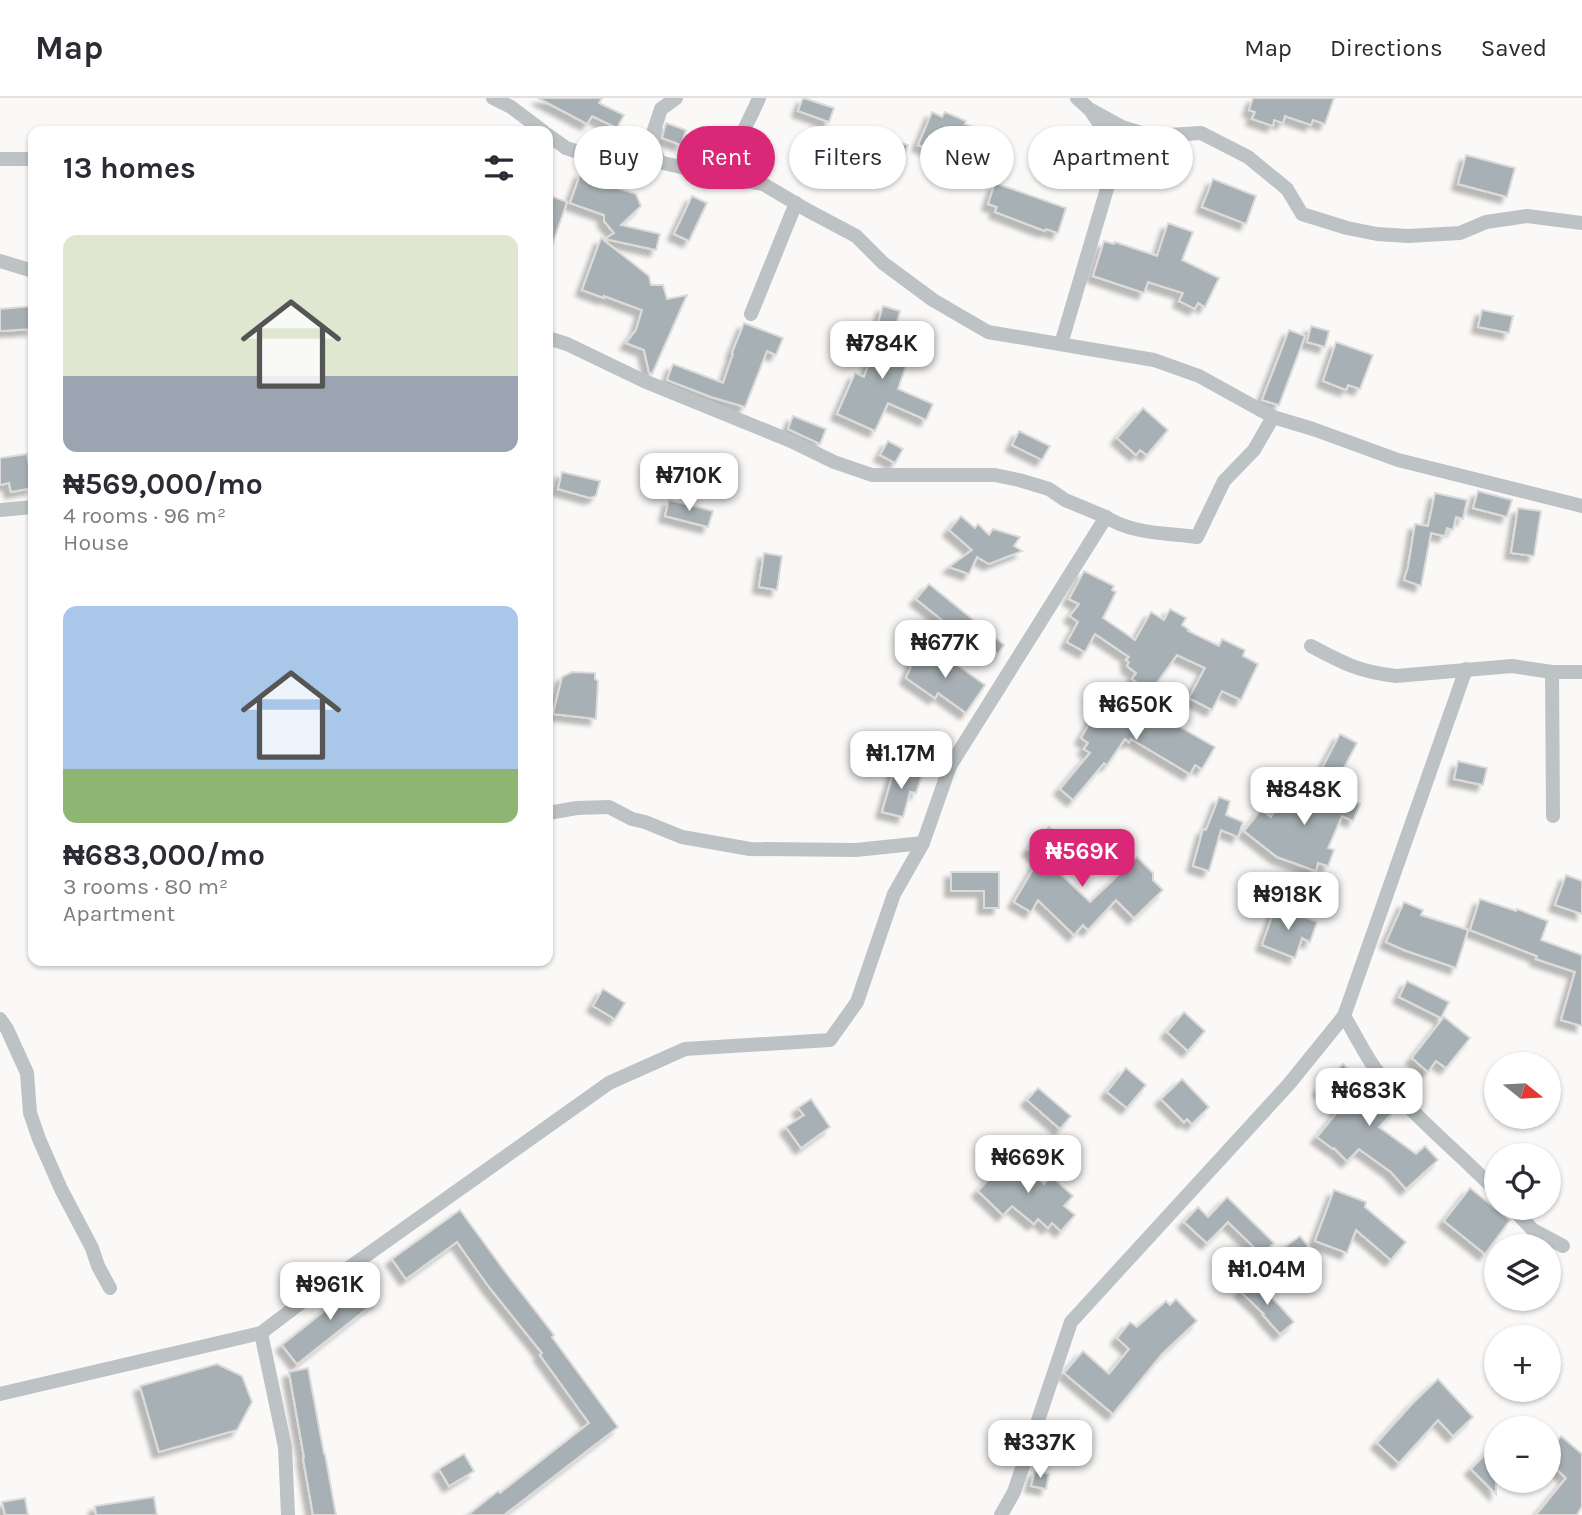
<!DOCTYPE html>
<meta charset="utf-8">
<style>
body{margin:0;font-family:Karla,sans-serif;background:#f7f7f7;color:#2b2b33;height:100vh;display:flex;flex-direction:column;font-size:26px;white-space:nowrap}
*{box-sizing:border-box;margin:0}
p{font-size:23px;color:#7c7c81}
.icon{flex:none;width:38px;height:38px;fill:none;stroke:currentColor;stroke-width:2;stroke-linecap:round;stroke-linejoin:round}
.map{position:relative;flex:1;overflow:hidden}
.sheet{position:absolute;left:28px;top:28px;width:525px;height:840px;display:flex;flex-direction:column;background:#fff;border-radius:14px;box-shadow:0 2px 5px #0004}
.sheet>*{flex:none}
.hud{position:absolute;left:574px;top:28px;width:665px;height:63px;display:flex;gap:14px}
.needle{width:46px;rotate:108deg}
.tools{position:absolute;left:1484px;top:954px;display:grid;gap:14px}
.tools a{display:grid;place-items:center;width:77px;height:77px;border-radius:50%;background:#fff;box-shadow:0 2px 5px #0004;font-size:35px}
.price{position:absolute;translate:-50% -60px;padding:0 16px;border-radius:14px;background:#fff;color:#222;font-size:23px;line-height:46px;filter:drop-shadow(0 2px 4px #0008)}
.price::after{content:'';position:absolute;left:50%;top:42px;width:21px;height:16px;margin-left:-10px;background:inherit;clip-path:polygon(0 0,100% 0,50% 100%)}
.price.on{background:#db2777;color:#fff}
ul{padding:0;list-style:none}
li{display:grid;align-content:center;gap:14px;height:371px;padding:0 35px}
li span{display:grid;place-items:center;height:217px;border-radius:14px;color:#555}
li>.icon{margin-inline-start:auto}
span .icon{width:126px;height:126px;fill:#fffc;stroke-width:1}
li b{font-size:30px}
h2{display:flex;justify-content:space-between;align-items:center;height:84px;padding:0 35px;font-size:30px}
.tag{padding:0 24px;border-radius:32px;background:#fff;box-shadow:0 2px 5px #0004;font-size:24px;line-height:63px}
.tag.on{background:#db2777;color:#fff}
header{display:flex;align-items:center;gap:42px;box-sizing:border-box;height:98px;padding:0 35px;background:#fff;border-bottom:2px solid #e1e1e2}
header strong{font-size:33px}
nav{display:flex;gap:38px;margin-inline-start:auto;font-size:24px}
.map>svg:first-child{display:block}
</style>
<header>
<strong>Map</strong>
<nav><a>Map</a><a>Directions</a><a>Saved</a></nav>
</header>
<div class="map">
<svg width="1582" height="1417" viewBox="0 0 1582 1417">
<defs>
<filter id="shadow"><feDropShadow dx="-6" dy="6" stdDeviation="2" flood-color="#0004"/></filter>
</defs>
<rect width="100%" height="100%" fill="#faf9f8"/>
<g fill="#a7b0b4" stroke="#dcdbda" stroke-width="2" filter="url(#shadow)">
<path d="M 538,0 L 602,0 L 599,5 L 624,17 L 617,30 L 592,18 L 587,26 Z"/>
<path d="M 803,0 L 834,10 L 829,24 L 798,13 Z"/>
<path d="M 1253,0 L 1334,0 L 1325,26 L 1313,22 L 1311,27 L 1285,18 L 1283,25 L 1274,22 L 1273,28 L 1252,21 L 1255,14 L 1249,12 Z"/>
<path d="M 932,14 L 942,19 L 945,14 L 966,23 L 965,26 L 979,31 L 963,67 L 918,47 Z"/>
<path d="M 666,25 L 686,32 L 681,47 L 662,40 Z"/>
<path d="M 875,35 L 908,47 L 899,73 L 887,68 L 886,71 L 864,64 Z"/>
<path d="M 1466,57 L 1515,70 L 1507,99 L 1458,86 Z"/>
<path d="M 581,74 L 597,80 L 595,83 L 636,96 L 641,108 L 621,127 L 660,136 L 656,152 L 605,141 L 614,135 L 604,123 L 604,117 L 570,105 Z"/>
<path d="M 1213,81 L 1256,98 L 1246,126 L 1202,109 Z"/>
<path d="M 995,85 L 1066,110 L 1058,135 L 1046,131 L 1045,133 L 995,114 L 997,109 L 988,106 Z"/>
<path d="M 548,97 L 567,104 L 550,153 L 548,152 Z"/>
<path d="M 692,98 L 707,105 L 689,143 L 674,136 Z"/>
<path d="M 1168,125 L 1193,134 L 1182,162 L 1219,180 L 1205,209 L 1198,205 L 1195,211 L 1179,203 L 1183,195 L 1148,184 L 1144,195 L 1093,178 L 1104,143 L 1114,146 L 1115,144 L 1157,158 Z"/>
<path d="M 601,140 L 649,178 L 651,187 L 663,187 L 667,201 L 687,197 L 652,276 L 649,274 L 644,252 L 626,245 L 636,232 L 642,212 L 604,198 L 604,200 L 582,192 Z"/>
<path d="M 33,208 L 33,231 L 0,233 L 0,211 Z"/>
<path d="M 883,208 L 900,213 L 892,243 L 912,250 L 898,291 L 933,306 L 926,322 L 888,305 L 875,333 L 837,316 L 855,275 L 864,279 L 882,229 L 877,228 Z"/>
<path d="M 1482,212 L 1513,218 L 1509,235 L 1478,229 Z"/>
<path d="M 744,225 L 783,240 L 776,257 L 767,253 L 745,309 L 711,299 L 667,282 L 673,266 L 723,285 L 733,256 L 732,255 Z"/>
<path d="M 1311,228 L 1329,233 L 1325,249 L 1307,244 Z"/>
<path d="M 1289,232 L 1305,238 L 1279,307 L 1262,302 Z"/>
<path d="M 1336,244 L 1373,257 L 1360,291 L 1348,287 L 1346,292 L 1323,283 Z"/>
<path d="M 1143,310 L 1168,332 L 1147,357 L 1140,352 L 1136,357 L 1117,340 Z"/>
<path d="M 793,318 L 826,331 L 820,346 L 788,331 Z"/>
<path d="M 1019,333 L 1050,348 L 1042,362 L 1012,347 Z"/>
<path d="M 888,343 L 903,351 L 895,365 L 880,357 Z"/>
<path d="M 27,356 L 33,390 L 11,394 L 9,385 L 0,387 L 0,360 Z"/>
<path d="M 562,374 L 600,383 L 596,398 L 590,400 L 558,391 Z"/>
<path d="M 1478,393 L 1512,402 L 1507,419 L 1473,410 Z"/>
<path d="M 1435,395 L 1467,402 L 1463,421 L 1456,419 L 1453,432 L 1447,430 L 1445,438 L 1431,435 L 1421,488 L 1404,482 L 1408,469 L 1415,426 L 1428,428 Z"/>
<path d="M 669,402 L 713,413 L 708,429 L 665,418 Z"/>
<path d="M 1518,410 L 1541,413 L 1534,458 L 1511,455 Z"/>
<path d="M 961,418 L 975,430 L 978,426 L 989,437 L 993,431 L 1020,439 L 1014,448 L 1022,453 L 989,466 L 977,459 L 969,476 L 949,469 L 972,452 L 949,432 Z"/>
<path d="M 764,455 L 782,458 L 777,492 L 759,489 Z"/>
<path d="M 1084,473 L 1114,488 L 1112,492 L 1116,494 L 1103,520 L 1135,542 L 1151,514 L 1164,522 L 1170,511 L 1186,520 L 1182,527 L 1189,532 L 1188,533 L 1219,548 L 1222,541 L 1245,552 L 1243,558 L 1258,566 L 1241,602 L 1222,593 L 1212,612 L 1189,600 L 1205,570 L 1177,557 L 1150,594 L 1132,581 L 1136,575 L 1127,568 L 1129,564 L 1126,562 L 1129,559 L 1095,536 L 1085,554 L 1067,544 L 1078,524 L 1070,518 L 1079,506 L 1069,501 Z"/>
<path d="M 929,486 L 1004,547 L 998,556 L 955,527 L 952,530 L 916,501 Z"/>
<path d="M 918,552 L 935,558 L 939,554 L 985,587 L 966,615 L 938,595 L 935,600 L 906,580 Z"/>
<path d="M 572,574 L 595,575 L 595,581 L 598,583 L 596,621 L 553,616 L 562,579 Z"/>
<path d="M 1135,597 L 1150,604 L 1147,610 L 1215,649 L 1202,671 L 1195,667 L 1190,676 L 1131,641 L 1129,644 L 1125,641 L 1107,667 L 1104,665 L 1073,702 L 1060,691 L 1090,655 L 1084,651 L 1088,645 L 1081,640 L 1101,606 L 1124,620 Z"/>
<path d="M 1340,636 L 1357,645 L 1337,683 L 1320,674 Z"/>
<path d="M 1458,663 L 1487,670 L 1483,687 L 1454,681 Z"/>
<path d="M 895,669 L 922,677 L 916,695 L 910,694 L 903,719 L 882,714 Z"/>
<path d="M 1331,682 L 1356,694 L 1352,702 L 1360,706 L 1353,723 L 1342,718 L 1328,750 L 1334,752 L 1328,768 L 1318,765 L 1316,773 L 1277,759 L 1244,733 L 1261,712 L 1271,719 L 1287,693 L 1317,711 Z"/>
<path d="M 1219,699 L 1230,703 L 1226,717 L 1243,724 L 1238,739 L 1221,732 L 1209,773 L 1193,768 L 1203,731 L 1206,732 Z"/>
<path d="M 1049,729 L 1061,740 L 1056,746 L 1065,754 L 1052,768 L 1090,804 L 1137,759 L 1153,775 L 1153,782 L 1163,792 L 1134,820 L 1116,802 L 1088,832 L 1083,827 L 1074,837 L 1038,802 L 1031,814 L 1014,804 L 1039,761 L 1028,751 Z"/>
<path d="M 951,774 L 999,774 L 999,810 L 984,810 L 984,793 L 951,793 Z"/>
<path d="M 1566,777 L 1582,783 L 1582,816 L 1555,807 Z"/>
<path d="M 1480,801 L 1516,813 L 1517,811 L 1548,823 L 1541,842 L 1582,857 L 1582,928 L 1561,922 L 1575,874 L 1536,861 L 1537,858 L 1470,832 Z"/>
<path d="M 1404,804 L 1423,812 L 1421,817 L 1468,832 L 1456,870 L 1404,852 L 1386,844 Z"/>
<path d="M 1276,808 L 1317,824 L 1310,844 L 1302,840 L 1295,860 L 1262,847 Z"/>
<path d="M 1407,883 L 1449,904 L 1441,920 L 1399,899 Z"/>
<path d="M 603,891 L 625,905 L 615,921 L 593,908 Z"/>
<path d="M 1184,914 L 1205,933 L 1188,953 L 1167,934 Z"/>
<path d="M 1444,919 L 1470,940 L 1446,970 L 1436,963 L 1428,974 L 1412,960 Z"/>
<path d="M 1343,966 L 1366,988 L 1372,983 L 1384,997 L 1381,999 L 1395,1012 L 1379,1029 L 1416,1056 L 1425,1048 L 1438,1062 L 1406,1091 L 1391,1074 L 1359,1051 L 1347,1063 L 1334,1050 L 1333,1051 L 1317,1039 L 1339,1012 L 1319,991 Z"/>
<path d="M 1126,970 L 1146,987 L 1127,1010 L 1107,994 Z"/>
<path d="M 1182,981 L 1209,1009 L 1192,1026 L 1187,1021 L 1184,1024 L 1161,1001 Z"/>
<path d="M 1038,990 L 1071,1018 L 1060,1031 L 1027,1002 Z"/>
<path d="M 811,1001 L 830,1029 L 801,1050 L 786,1029 L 804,1017 L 798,1010 Z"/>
<path d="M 1012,1056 L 1044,1086 L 1051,1078 L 1073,1098 L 1064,1108 L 1075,1117 L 1061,1133 L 1052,1125 L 1048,1130 L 1038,1121 L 1034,1126 L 1012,1108 L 1003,1117 L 978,1093 Z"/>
<path d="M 1470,1090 L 1510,1122 L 1485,1156 L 1444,1123 Z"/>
<path d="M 1334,1092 L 1366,1104 L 1365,1109 L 1406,1144 L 1391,1162 L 1356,1132 L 1347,1155 L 1315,1143 Z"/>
<path d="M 1227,1099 L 1274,1145 L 1262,1157 L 1228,1124 L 1207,1145 L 1184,1124 L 1198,1109 L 1208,1119 Z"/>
<path d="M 460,1112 L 506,1175 L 554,1237 L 552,1239 L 618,1329 L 504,1417 L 468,1417 L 498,1393 L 500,1395 L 589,1325 L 540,1257 L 542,1255 L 489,1189 L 457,1144 L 406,1181 L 392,1161 Z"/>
<path d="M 1300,1138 L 1309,1149 L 1291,1163 L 1282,1151 Z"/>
<path d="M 1251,1181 L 1280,1208 L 1294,1224 L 1280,1236 L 1263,1217 L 1264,1216 L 1240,1193 Z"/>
<path d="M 362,1183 L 378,1202 L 297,1266 L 282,1247 Z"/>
<path d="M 1176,1201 L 1197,1223 L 1162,1256 L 1113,1316 L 1064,1275 L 1083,1253 L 1109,1276 L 1129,1251 L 1117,1240 L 1130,1224 L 1137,1229 L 1166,1203 L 1170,1207 Z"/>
<path d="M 217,1266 L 242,1278 L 252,1304 L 237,1332 L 159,1354 L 140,1288 Z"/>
<path d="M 308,1270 L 324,1356 L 325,1356 L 336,1417 L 313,1417 L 303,1360 L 304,1359 L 289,1274 Z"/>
<path d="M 1438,1281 L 1473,1319 L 1453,1338 L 1438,1322 L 1399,1365 L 1377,1345 L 1412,1306 Z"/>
<path d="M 1549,1332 L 1558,1342 L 1561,1338 L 1582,1356 L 1582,1408 L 1577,1417 L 1536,1417 L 1566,1380 L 1549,1364 Z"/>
<path d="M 1496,1345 L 1496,1396 L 1471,1371 Z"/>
<path d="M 464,1356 L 474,1373 L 449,1388 L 439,1371 Z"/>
<path d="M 1035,1373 L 1049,1376 L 1046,1391 L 1031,1388 Z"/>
<path d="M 154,1399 L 157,1417 L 96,1417 L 95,1408 Z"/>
<path d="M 25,1400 L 28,1417 L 5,1417 L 2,1404 Z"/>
</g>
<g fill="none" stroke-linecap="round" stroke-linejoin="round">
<g stroke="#bdc3c5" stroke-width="14">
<path d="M 493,0 L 511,9 L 543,33"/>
<path d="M 676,0 L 661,11 L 651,41 L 659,64 L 715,77 L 763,86 L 807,112 L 856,138 L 883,165 L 933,202 L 988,234 L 1154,262 L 1199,278 L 1273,319"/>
<path d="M 759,0 C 743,40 722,51 762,85"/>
<path d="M 1077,0 L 1089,11 L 1122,29 L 1151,38 L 1201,35 L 1248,59 L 1287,91 L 1302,116 L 1347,130 L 1377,136 L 1408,138 L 1460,135 L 1486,124 L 1527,118 L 1582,125"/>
<path d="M 548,37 L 566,50 L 619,67 L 659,64"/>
<path d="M 0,61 L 33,61"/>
<path d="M 0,163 L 33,173"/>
<path d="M 751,216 L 796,105"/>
<path d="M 548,240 L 567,246 L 644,283 L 791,343 L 834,364 L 872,377 L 995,377 L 1019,382 L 1049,391 L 1065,402 L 1106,419"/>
<path d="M 1061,246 L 1109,84 L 1114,62 L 1109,39 L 1092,15"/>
<path d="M 0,412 L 33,409"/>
<path d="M 1311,548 C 1343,565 1359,574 1396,578 L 1512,568 L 1552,574 L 1582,574"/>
<path d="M 1552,574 L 1553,718"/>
<path d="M 548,715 L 577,710 L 609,709 L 632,721 L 645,724 L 682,739 L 750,751 L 856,752 L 923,745"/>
<path d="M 1344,918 C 1354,934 1363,953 1374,969 C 1409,1015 1456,1052 1496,1093"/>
<path d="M 0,921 L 7,931 L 27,975 L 30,1015 L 39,1041 L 61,1091 L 92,1150 L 98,1168 L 110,1190"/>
<path d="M 1512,1110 L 1533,1132 L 1563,1148"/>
<path d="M 0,1296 L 261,1235"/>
<path d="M 288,1417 L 285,1349 L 261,1235 L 319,1191 L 609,985 L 685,951 L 830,942 L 857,904 L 894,796 L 923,745 L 950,668 L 1106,419 C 1132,436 1167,435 1197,439 L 1224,383 L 1254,352 L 1273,319 L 1313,331 L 1398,362 L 1582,408"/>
<path d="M 1001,1417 L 1014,1394 L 1071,1224 L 1289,986 L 1344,918 L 1466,571"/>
</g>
</g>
</svg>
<div class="tools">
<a><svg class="needle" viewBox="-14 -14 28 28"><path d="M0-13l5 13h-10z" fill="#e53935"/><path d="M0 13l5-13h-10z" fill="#7c7c81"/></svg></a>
<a><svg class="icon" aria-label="locate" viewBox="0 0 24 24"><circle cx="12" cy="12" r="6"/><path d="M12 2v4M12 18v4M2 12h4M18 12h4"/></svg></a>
<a><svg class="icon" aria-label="layers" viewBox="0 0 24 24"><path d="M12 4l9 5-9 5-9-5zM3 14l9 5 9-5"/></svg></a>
<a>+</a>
<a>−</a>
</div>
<b class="price" style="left:882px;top:283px">₦784K</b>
<b class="price" style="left:689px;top:415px">₦710K</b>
<b class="price" style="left:945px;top:582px">₦677K</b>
<b class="price" style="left:1136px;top:644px">₦650K</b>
<b class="price" style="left:901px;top:693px">₦1.17M</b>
<b class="price" style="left:1304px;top:729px">₦848K</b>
<b class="price on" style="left:1082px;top:791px">₦569K</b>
<b class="price" style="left:1288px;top:834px">₦918K</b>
<b class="price" style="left:1369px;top:1030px">₦683K</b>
<b class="price" style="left:1028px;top:1097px">₦669K</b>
<b class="price" style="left:1267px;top:1209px">₦1.04M</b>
<b class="price" style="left:330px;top:1224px">₦961K</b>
<b class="price" style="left:1040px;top:1382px">₦337K</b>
<div class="hud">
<a class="tag">Buy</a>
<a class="tag on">Rent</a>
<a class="tag">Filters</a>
<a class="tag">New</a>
<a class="tag">Apartment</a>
</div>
<section class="sheet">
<h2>13 homes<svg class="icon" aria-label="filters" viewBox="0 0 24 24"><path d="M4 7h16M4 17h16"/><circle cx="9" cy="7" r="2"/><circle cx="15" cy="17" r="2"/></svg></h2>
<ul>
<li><span style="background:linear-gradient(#dfe7d0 65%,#9aa5b1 0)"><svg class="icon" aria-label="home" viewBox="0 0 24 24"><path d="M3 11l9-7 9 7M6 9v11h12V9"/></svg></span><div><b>₦569,000/mo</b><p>4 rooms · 96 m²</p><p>House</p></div></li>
<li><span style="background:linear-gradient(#a9c7e8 75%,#8fb573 0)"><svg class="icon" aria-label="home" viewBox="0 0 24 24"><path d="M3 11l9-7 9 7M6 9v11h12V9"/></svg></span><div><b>₦683,000/mo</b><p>3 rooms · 80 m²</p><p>Apartment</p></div></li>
</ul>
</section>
</div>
